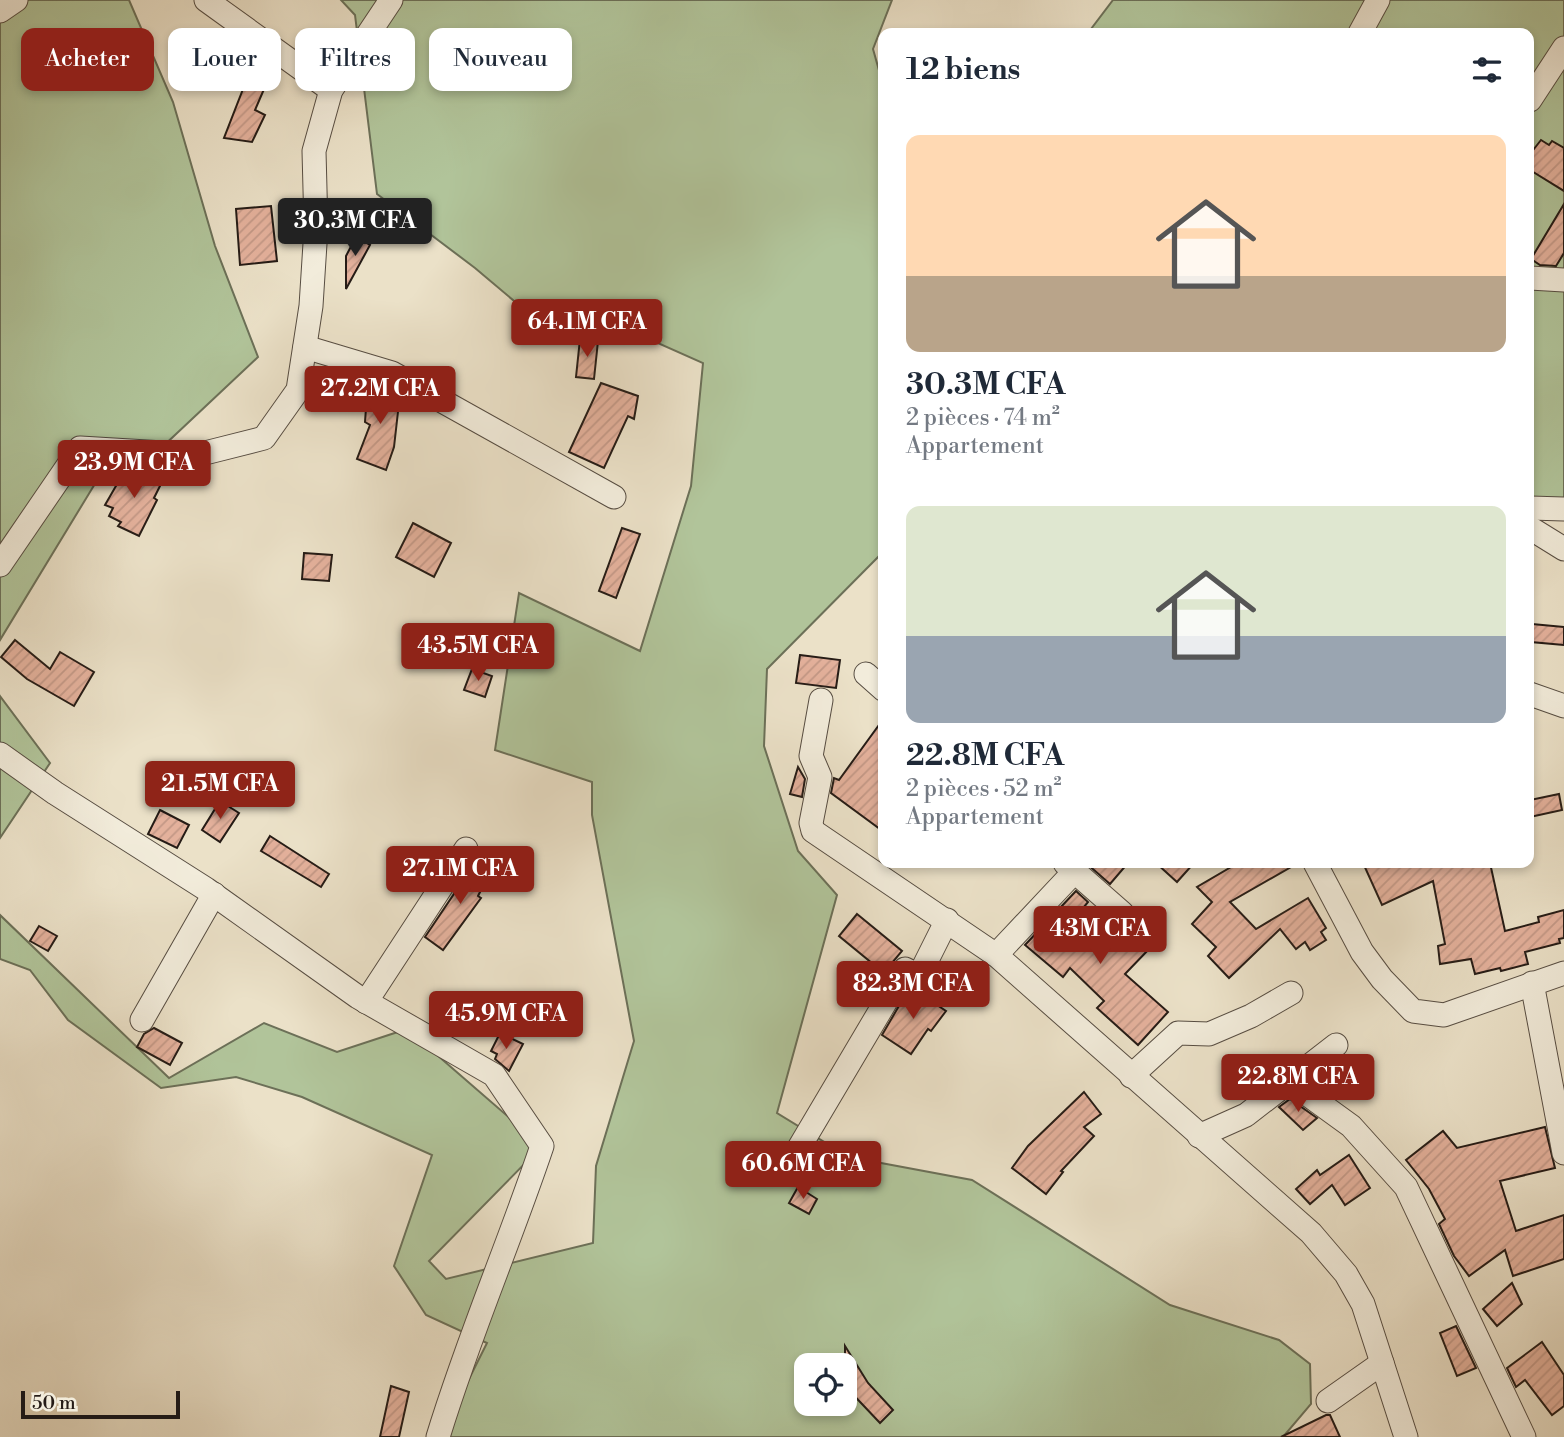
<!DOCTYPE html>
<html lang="fr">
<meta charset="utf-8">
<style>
body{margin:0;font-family:"Libre Bodoni",serif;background:#f2f2f3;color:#1f2937;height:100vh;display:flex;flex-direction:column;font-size:26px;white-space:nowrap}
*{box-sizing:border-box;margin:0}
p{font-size:23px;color:#747a83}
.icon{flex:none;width:38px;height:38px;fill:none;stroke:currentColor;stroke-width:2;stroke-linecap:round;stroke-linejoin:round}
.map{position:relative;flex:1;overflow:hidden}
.sheet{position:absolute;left:878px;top:28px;width:656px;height:840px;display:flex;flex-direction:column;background:#fff;border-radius:14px;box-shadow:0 4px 10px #0003}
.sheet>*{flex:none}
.top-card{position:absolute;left:21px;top:28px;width:665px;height:63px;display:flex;gap:14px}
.fabs{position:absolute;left:794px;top:1353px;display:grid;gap:14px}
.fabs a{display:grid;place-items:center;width:63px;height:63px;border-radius:14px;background:#fff;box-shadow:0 4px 10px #0003;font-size:35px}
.scale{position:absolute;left:21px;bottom:18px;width:159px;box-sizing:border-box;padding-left:7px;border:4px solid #261c16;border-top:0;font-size:19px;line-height:24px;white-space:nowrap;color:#261c16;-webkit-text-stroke:5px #f2ecdb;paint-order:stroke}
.price{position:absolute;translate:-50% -60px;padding:0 16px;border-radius:7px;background:#8f2418;color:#fff;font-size:23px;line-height:46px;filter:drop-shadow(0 2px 4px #0008)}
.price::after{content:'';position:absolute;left:50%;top:42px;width:21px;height:16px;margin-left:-10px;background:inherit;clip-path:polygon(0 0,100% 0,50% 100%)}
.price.selected{background:#222;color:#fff}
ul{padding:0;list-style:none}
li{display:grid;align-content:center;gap:14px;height:371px;padding:0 28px}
li span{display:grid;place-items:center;height:217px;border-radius:14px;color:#555}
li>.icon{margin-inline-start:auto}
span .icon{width:126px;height:126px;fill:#fffc;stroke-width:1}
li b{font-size:30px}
h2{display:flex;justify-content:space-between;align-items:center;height:84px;padding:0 28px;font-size:30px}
.chip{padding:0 24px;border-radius:14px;background:#fff;box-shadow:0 4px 10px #0003;font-size:24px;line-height:63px}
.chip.selected{background:#8f2418;color:#fff}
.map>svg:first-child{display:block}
</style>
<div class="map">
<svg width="1564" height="1437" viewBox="0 0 1564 1437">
<defs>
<pattern id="building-hatch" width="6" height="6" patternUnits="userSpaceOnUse" patternTransform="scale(1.75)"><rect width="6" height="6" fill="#e4b19c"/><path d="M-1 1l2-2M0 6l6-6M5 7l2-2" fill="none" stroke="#c39886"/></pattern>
</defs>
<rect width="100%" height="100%" fill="#ebe1c8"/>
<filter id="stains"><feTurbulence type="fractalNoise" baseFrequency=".00286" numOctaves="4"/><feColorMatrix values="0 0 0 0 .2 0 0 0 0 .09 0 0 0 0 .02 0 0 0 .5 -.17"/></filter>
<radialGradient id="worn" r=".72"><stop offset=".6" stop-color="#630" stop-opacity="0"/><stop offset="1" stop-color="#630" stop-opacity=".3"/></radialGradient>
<g fill="#b1c49a" stroke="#6c7058" stroke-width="2" fill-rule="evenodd">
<path d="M 0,0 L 129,0 L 173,102 L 215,246 L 258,357 L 159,450 L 107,464 L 0,640 Z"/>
<path d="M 341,0 L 892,0 L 873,49 L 884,88 L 884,551 L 767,669 L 764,746 L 798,851 L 837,895 L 777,1113 L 849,1157 L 972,1180 L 1170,1305 L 1279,1340 L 1310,1364 L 1311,1404 L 1283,1437 L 440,1437 L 487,1343 L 426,1315 L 394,1266 L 432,1155 L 302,1097 L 236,1077 L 161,1088 L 68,1020 L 30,970 L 0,959 L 0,915 L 169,1078 L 264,1023 L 337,1052 L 407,1029 L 542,1146 L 429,1261 L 446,1279 L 593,1243 L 596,1166 L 634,1041 L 592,815 L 592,782 L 495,750 L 519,593 L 640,651 L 691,486 L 703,363 L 622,327 L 552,333 L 475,268 L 377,194 L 355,15 ZM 807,1365 L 845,1365 L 845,1404 L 807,1404 Z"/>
<path d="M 1113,0 L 1564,0 L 1564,510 L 1530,509 L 1530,33 L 1088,33 Z"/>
<path d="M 0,696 L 50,763 L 0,838 Z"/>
</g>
<g fill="url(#building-hatch)" stroke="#261c16" stroke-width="2">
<path d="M 253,51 L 274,66 L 255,110 L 265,115 L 252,142 L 224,138 L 243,89 L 239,86 Z"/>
<path d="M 1541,140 L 1549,145 L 1552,141 L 1564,148 L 1564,191 L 1530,170 L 1530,154 Z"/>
<path d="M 1564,204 L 1564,253 L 1556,266 L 1540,265 L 1531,259 Z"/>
<path d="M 271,206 L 277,261 L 240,265 L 236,209 Z"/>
<path d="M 356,237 L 370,245 L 346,289 L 346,256 Z"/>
<path d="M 580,339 L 598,341 L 594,379 L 576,377 Z"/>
<path d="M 368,381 L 400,394 L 394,447 L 386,470 L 357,459 L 370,425 L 365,422 Z"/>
<path d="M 601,383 L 638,396 L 634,419 L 628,416 L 604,468 L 569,452 Z"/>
<path d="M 128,465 L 162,482 L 154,498 L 157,500 L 139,536 L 118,526 L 121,522 L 109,516 L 113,508 L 105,505 Z"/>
<path d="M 413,523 L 451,543 L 434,577 L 396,557 Z"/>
<path d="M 622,528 L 640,534 L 616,598 L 599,591 Z"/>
<path d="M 304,553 L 332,555 L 329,581 L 302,579 Z"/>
<path d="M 1532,624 L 1564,627 L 1564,645 L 1531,642 Z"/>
<path d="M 15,640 L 50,669 L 60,652 L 94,672 L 74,706 L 27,679 L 1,657 Z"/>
<path d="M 800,655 L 840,660 L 836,688 L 796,683 Z"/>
<path d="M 472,669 L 492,676 L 485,697 L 464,690 Z"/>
<path d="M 884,718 L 884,832 L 831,793 L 834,778 L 839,780 Z"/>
<path d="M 798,767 L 805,779 L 802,797 L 790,794 Z"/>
<path d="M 1559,794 L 1562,810 L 1530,817 L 1530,800 Z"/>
<path d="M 220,801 L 239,813 L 220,842 L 202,830 Z"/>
<path d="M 160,810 L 189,825 L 177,848 L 148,834 Z"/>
<path d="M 270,836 L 329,874 L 321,887 L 261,851 Z"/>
<path d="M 477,859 L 493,867 L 478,896 L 481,898 L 443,950 L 425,937 L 460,885 L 463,887 Z"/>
<path d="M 1086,863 L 1128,863 L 1110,884 Z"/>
<path d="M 1156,863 L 1194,863 L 1177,882 Z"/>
<path d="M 1238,863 L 1298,863 L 1230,902 L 1256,929 L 1308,898 L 1326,928 L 1321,932 L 1326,940 L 1310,950 L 1305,942 L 1296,949 L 1280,929 L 1229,978 L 1208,956 L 1216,947 L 1192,924 L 1212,902 L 1197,887 Z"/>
<path d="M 1363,863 L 1490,863 L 1505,931 L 1539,922 L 1538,917 L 1564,910 L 1564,938 L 1559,939 L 1560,943 L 1525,952 L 1528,964 L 1501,971 L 1500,968 L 1475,974 L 1471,959 L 1440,964 L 1438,946 L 1445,944 L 1433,881 L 1382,905 Z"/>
<path d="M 1076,891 L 1088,902 L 1079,913 L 1117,942 L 1131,928 L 1151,947 L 1125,974 L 1168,1012 L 1138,1045 L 1097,1008 L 1104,1001 L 1070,968 L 1063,977 L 1025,945 Z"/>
<path d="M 857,914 L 902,951 L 886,970 L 875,992 L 860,983 L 873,964 L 839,936 Z"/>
<path d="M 39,926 L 57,936 L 48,951 L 30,941 Z"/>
<path d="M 910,987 L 946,1011 L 931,1031 L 928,1029 L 911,1054 L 882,1035 Z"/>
<path d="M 154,1028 L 182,1043 L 170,1065 L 137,1047 L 144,1034 Z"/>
<path d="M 500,1033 L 523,1044 L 509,1071 L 495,1059 L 497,1054 L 491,1051 Z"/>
<path d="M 1084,1092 L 1101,1114 L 1084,1127 L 1094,1136 L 1061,1171 L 1063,1172 L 1046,1194 L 1012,1168 L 1028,1146 Z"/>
<path d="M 1290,1099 L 1317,1118 L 1303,1130 L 1279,1107 Z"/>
<path d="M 1545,1127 L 1555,1168 L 1500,1181 L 1516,1231 L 1564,1215 L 1564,1259 L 1513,1276 L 1505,1250 L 1469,1276 L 1454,1256 L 1439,1224 L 1445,1219 L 1429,1189 L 1406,1160 L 1443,1131 L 1457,1148 Z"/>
<path d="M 1349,1155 L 1370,1188 L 1345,1205 L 1332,1185 L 1310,1204 L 1296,1189 L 1317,1170 L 1320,1175 Z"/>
<path d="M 798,1187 L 817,1199 L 809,1214 L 789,1203 Z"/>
<path d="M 1512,1283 L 1522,1304 L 1497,1326 L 1483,1309 Z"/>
<path d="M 1456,1326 L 1476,1368 L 1457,1376 L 1440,1333 Z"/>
<path d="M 1542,1342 L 1564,1375 L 1564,1406 L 1552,1415 L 1525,1380 L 1516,1387 L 1507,1368 Z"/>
<path d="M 845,1346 L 868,1383 L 893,1410 L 880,1423 L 845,1386 Z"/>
<path d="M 391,1386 L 409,1392 L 399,1437 L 380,1437 Z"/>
<path d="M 1326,1415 L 1330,1415 L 1340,1437 L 1281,1437 Z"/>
</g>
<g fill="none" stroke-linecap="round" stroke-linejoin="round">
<g stroke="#574d42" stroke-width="25">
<g id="minor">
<path d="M 206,0 L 331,90"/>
<path d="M 0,11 L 16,0"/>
<path d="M 1360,33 L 1378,0"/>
<path d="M 1530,100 L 1564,48"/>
<path d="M 1530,278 L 1564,280"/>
<path d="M 305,347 L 392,373 L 614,497"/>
<path d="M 1530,508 L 1564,509"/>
<path d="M 1530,528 L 1564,549"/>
<path d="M 0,565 L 80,448 L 197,455 L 264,438 L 298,390 L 311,306 L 316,228 L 314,151 L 331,90 L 391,0"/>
<path d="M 866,674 L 884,690"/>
<path d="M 1530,694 L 1564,706"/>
<path d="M 821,700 L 811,756 L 820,777 L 811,823 L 813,831 L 996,955 L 1311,1233 L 1346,1274 L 1363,1304 L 1406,1437"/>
<path d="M 0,754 L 55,793 L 206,889 L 358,997 L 494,1075 L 542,1146 C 509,1244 468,1338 438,1437"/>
<path d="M 1065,863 L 1122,913"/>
<path d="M 1315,863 L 1362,952 L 1382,979 L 1413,1011 L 1444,1015 L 1564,973"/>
<path d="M 996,955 L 1074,872"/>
<path d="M 1532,983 L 1564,1153"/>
<path d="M 366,1002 L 466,849"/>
<path d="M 142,1020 L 214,894"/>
<path d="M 1131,1076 L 1178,1033 L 1209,1034 L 1251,1016 L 1291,993"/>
<path d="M 1289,1081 L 1351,1126 L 1406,1187 L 1524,1437"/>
<path d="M 1199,1136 L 1246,1115 L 1336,1045"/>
<path d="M 790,1163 L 905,969 L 919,976 L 947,920"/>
<path d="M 1328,1401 L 1382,1363"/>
</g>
</g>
<use href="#minor" stroke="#f2ecdb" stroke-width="23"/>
</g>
<rect width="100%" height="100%" filter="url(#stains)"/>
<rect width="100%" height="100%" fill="url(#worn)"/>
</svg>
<div class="fabs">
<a><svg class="icon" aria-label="locate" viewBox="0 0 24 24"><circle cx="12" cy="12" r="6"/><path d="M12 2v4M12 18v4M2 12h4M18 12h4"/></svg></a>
</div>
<div class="scale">50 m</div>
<b class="price selected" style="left:355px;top:258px">30.3M CFA</b>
<b class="price" style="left:587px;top:359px">64.1M CFA</b>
<b class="price" style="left:380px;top:426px">27.2M CFA</b>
<b class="price" style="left:134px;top:500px">23.9M CFA</b>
<b class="price" style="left:478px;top:683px">43.5M CFA</b>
<b class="price" style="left:220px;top:821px">21.5M CFA</b>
<b class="price" style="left:460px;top:906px">27.1M CFA</b>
<b class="price" style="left:1100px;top:966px">43M CFA</b>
<b class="price" style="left:913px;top:1021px">82.3M CFA</b>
<b class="price" style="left:506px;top:1051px">45.9M CFA</b>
<b class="price" style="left:1298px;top:1114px">22.8M CFA</b>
<b class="price" style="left:803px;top:1201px">60.6M CFA</b>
<div class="top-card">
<a class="chip selected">Acheter</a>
<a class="chip">Louer</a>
<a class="chip">Filtres</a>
<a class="chip">Nouveau</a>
</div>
<section class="sheet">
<h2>12 biens<svg class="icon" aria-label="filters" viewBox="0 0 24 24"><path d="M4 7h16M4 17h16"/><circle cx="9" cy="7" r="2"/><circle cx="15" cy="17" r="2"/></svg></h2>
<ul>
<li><span style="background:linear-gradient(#ffd9b3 65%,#b9a48a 0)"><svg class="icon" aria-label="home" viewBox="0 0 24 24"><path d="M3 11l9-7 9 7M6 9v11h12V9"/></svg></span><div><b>30.3M CFA</b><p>2 pièces · 74 m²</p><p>Appartement</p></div></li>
<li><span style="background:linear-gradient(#dfe7d0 60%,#9aa5b1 0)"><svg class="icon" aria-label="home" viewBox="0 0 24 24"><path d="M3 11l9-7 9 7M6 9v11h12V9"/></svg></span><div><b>22.8M CFA</b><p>2 pièces · 52 m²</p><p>Appartement</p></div></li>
</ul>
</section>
</div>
